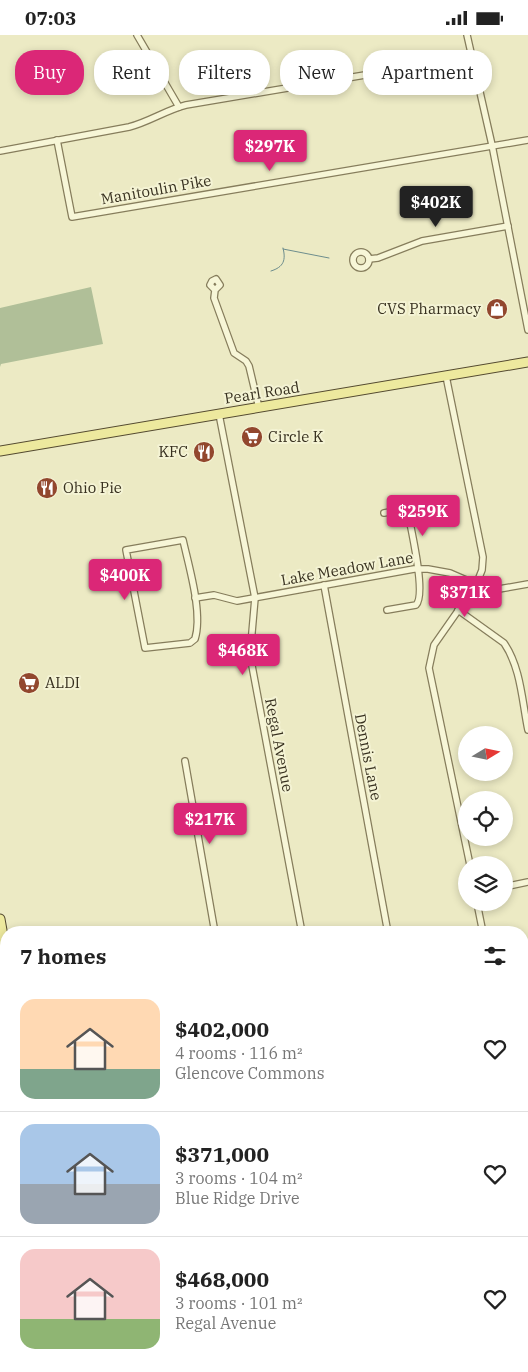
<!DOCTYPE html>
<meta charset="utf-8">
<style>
body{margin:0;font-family:"IBM Plex Serif",serif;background:#f2f2f2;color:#222;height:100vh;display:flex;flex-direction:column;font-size:19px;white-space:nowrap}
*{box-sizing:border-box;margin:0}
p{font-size:16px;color:#767676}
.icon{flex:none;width:28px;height:28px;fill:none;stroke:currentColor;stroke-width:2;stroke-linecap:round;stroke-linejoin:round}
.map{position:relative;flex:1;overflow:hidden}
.sheet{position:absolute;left:0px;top:891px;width:529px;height:446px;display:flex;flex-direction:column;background:#fff;border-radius:20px 20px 0 0;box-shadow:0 2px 8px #0003}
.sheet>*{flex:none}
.top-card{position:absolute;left:15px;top:15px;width:499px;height:45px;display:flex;gap:10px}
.needle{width:32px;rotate:80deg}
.buttons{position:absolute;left:458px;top:691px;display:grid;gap:10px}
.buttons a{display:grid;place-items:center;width:55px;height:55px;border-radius:50%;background:#fff;box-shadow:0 2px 8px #0003;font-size:25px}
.price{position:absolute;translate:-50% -42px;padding:0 11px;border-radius:5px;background:#db2777;color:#fff;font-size:16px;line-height:32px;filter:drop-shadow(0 1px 2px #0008)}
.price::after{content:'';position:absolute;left:50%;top:30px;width:15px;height:11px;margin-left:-8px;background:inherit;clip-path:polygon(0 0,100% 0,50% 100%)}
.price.on{background:#222;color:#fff}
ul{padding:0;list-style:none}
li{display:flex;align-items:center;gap:15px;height:125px;padding:0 20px}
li+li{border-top:1px solid #e0e0e0}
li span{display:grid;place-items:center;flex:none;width:140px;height:100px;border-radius:15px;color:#555}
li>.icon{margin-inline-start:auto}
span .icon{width:60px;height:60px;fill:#fffc;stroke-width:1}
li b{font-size:21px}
h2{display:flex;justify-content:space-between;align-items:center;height:60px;padding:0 20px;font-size:21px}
.tag{padding:0 18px;border-radius:20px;background:#fff;box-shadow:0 2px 8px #0003;font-size:18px;line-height:45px}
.tag.on{background:#db2777;color:#fff}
.status{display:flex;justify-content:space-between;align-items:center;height:35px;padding:0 25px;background:#fff;direction:ltr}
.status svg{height:14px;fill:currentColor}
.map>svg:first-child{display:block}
</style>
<div class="status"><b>07:03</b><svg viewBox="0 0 49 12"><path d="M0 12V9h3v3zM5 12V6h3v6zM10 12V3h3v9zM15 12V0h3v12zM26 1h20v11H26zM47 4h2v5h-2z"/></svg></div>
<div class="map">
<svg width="528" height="1337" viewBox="0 0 528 1337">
<rect width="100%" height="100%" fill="#eceac4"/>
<path fill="#b7ca99" d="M 528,1205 L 528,1279 L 523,1278 L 523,1216 Z"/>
<path fill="#b0bf98" d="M 91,252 L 103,309 L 1,329 L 0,332 L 0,273 Z"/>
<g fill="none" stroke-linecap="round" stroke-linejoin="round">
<g stroke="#6d8d8d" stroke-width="1">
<path d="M 283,214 L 329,223"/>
<path d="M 271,236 C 284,232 286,225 283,213"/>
</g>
<g stroke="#867d5c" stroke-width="8">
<g id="street">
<path d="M 137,0 L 179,72"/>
<path d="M 467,0 L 492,110 L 528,295"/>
<path d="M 57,105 L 72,182 L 528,105"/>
<path d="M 0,116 L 129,92 C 149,87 166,75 186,70 L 472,22"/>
<circle cx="361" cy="225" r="8"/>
<path d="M 369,224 L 378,223 L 422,206 L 508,191"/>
<path d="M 215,255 L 210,250 L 212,246 L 216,244 L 220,250 L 215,255 L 214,263 L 234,318 L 246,326 L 249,331 L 259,373"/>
<path d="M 446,341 L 483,522 L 482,535 L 476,550 L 434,610 L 429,633 L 470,830"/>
<path d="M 219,379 L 255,563 L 250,620 L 302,898"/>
<path d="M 384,478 L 443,467"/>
<path d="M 183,505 C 189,532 203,578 195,604 L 190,608 L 145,613 L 126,515 Z"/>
<path d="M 324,550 L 388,898"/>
<path d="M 195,563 L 214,560 L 237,566 L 414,534 L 428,534 L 450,538 L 487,554 L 499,554 L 528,549"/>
<path d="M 387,575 L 416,570 C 427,559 410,490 407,473"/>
<path d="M 458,575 L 504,608 C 521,633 522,666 528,695"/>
<path d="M 185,726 L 215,898"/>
<path d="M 504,852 L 528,847"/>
<path d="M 477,868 L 483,898"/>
<path d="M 522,934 L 528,933"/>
<path d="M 0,1027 L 6,1026"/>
<path d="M 522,1052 L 528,1051"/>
<path d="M 0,1123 L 6,1122"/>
<path d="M 0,1261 L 6,1261"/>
<path d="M 240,1331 L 247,1337"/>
</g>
</g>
<g stroke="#544a30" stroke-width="11">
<g id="primary">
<path d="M 0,416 L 528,327"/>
<path d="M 0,884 L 6,918"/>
<path d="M 82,1331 L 83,1337"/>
</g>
</g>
<use href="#street" stroke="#f7f6d7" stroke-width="5.5"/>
<use href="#primary" stroke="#ede99e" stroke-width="9"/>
</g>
<defs>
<g id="shop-disc" transform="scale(1.125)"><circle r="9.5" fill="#92472e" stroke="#f4f3d4"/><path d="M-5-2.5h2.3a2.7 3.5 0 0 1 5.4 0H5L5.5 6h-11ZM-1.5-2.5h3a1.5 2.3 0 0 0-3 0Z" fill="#fff"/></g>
<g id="supermarket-disc" transform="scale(1.125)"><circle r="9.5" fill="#92472e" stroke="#f4f3d4"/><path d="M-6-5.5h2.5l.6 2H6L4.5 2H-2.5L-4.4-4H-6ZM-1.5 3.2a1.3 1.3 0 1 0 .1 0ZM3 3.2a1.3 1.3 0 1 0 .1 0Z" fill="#fff"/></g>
<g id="restaurant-disc" transform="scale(1.125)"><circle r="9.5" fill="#92472e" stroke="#f4f3d4"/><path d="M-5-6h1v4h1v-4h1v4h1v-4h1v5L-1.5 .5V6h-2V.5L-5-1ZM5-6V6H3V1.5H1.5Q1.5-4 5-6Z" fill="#fff"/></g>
</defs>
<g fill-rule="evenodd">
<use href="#shop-disc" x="497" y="274"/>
<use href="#supermarket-disc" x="252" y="402"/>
<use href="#restaurant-disc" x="204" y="417"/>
<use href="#restaurant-disc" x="47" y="453"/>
<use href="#supermarket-disc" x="29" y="648"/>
</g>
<g text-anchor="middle" stroke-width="4" stroke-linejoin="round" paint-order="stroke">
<g font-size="15" fill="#37301f" stroke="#f4f3d4">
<text transform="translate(156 155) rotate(-10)" y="5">Manitoulin Pike</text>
<text transform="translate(262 358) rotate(-9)" y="5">Pearl Road</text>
<text transform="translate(347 534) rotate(-10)" y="5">Lake Meadow Lane</text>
<text transform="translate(279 710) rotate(79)" y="5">Regal Avenue</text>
<text transform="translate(368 722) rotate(79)" y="5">Dennis Lane</text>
</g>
<g font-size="15" fill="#37301f" stroke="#f4f3d4" text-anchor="start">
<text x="481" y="279" text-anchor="end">CVS Pharmacy</text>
<text x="268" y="407">Circle K</text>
<text x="188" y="422" text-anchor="end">KFC</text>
<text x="63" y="458">Ohio Pie</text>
<text x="45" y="653">ALDI</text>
</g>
</g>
</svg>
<div class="buttons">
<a><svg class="needle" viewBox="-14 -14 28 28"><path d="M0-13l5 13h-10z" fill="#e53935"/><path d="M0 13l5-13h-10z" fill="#767676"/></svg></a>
<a><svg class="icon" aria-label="locate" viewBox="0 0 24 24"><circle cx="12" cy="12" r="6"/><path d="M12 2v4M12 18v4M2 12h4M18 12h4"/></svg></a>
<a><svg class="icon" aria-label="layers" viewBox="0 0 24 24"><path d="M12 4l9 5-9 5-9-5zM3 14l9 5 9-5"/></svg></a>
</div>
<b class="price" style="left:270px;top:137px">$297K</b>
<b class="price on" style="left:436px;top:193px">$402K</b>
<b class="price" style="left:423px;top:502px">$259K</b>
<b class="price" style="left:125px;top:566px">$400K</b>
<b class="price" style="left:465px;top:583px">$371K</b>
<b class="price" style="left:243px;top:641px">$468K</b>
<b class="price" style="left:210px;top:810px">$217K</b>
<div class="top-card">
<a class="tag on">Buy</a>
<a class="tag">Rent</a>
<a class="tag">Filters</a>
<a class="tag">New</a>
<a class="tag">Apartment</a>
</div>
<section class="sheet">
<h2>7 homes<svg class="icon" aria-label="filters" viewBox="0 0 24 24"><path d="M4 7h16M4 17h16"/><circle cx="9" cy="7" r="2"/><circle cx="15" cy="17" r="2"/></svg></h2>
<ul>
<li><span style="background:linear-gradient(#ffd9b3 70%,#7fa58c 0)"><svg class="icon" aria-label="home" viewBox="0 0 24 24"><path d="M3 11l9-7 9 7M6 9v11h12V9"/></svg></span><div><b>$402,000</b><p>4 rooms · 116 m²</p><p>Glencove Commons</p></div><svg class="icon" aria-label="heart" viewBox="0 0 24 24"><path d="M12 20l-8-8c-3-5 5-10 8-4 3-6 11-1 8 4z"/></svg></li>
<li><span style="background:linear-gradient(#a9c7e8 60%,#9aa5b1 0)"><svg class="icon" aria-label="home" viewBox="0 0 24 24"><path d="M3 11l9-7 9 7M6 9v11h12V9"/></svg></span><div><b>$371,000</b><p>3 rooms · 104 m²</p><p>Blue Ridge Drive</p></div><svg class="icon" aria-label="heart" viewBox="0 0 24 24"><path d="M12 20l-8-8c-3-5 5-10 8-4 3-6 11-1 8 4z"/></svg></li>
<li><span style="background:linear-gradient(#f6c9c9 70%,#8fb573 0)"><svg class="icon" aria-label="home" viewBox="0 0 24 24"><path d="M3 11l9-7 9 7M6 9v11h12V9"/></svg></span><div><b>$468,000</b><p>3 rooms · 101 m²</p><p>Regal Avenue</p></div><svg class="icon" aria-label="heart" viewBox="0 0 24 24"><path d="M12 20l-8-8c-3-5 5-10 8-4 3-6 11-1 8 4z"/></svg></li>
</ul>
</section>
</div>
